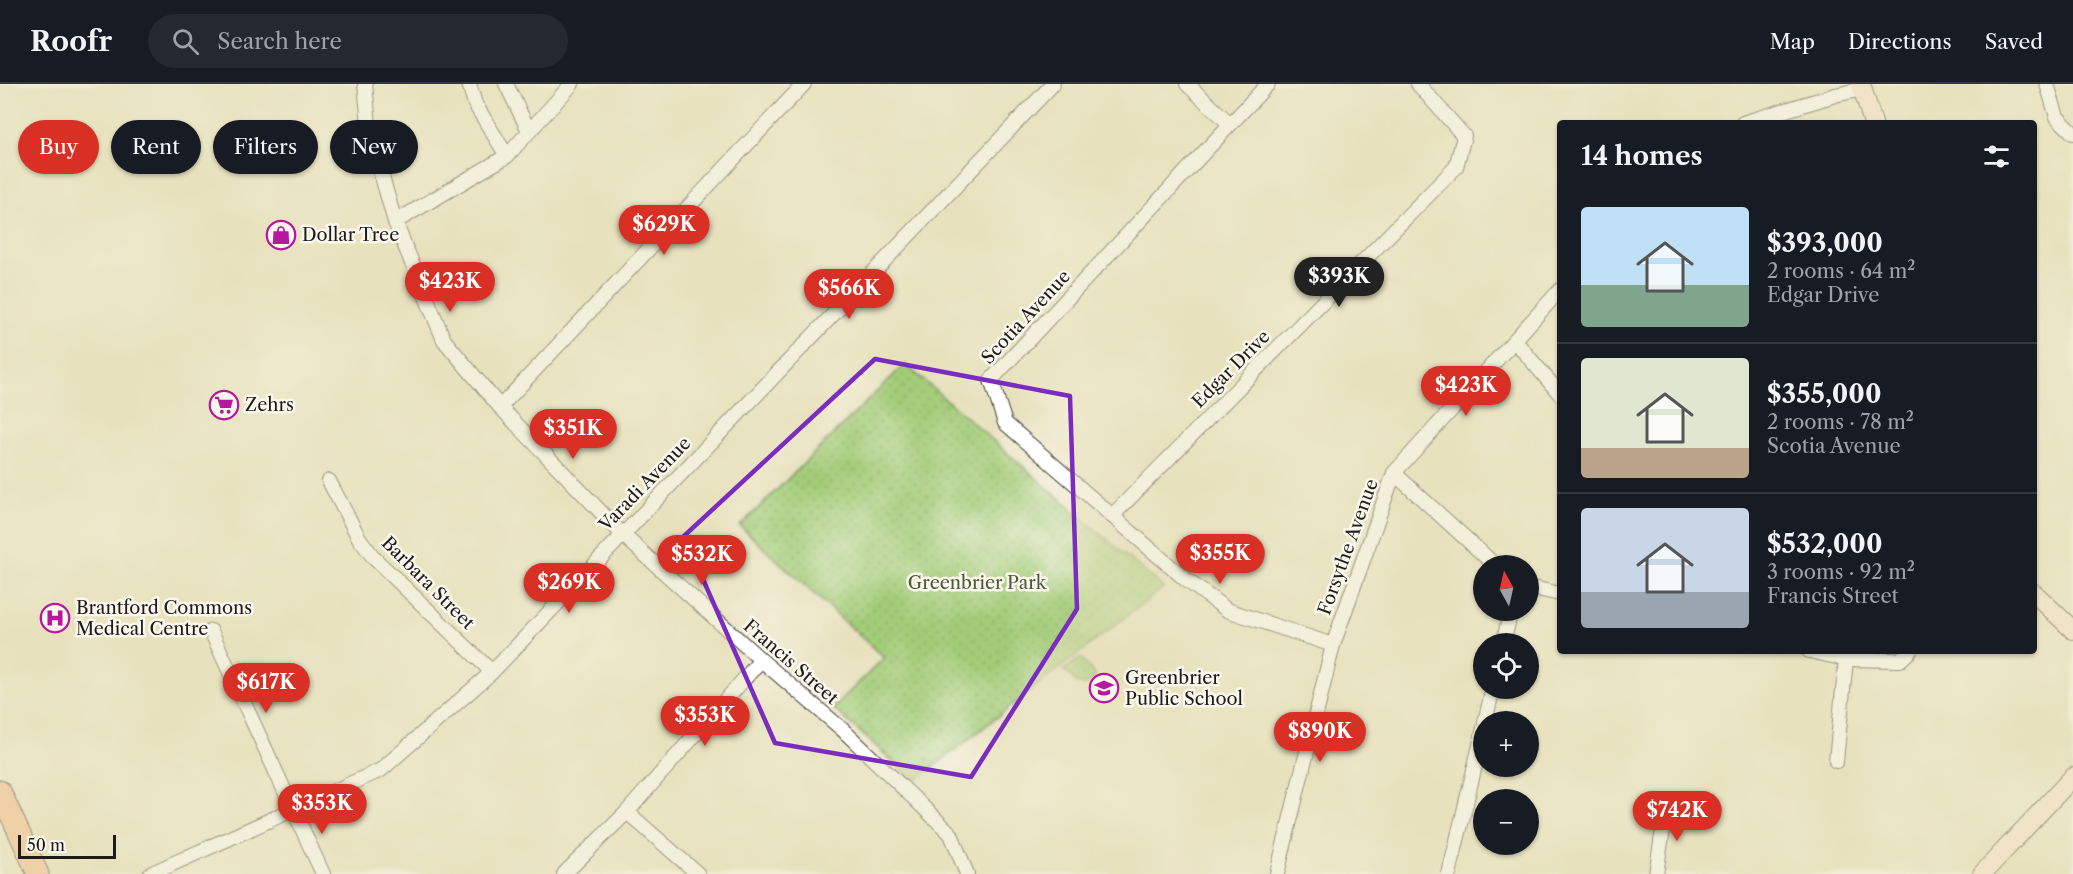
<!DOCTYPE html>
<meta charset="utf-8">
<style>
body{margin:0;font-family:"Libre Caslon Text",serif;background:#242831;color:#f1f3f6;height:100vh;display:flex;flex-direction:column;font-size:22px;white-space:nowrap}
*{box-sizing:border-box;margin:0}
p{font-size:20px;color:#9ea1a6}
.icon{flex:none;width:33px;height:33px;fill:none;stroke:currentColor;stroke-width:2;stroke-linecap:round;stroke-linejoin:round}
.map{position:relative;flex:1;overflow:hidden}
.sheet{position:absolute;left:1557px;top:36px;width:480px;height:534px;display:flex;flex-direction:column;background:#171b24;border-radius:6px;box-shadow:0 2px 4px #0004}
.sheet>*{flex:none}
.top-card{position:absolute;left:18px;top:36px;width:570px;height:54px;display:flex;gap:12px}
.needle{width:39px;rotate:352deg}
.buttons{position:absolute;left:1473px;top:471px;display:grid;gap:12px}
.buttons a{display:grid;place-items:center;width:66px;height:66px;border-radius:50%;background:#171b24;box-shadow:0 2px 4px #0004;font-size:30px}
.scale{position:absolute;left:18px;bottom:15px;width:98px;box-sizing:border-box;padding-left:6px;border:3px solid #1c1c1c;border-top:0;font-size:16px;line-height:21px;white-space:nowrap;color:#1c1c1c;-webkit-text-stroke:4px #fbf7ec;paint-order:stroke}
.price{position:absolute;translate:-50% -51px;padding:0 14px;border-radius:21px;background:#d93025;color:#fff;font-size:20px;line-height:39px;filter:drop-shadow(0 2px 3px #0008)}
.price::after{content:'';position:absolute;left:50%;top:36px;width:18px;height:14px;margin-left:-9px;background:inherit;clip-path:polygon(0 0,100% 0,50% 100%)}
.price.current{background:#222;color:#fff}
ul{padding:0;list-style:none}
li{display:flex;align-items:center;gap:18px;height:150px;padding:0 24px}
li+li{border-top:2px solid #363941}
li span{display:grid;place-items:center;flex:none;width:168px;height:120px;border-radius:6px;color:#555}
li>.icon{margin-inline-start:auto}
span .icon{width:72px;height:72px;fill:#fffc;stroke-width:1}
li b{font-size:26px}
h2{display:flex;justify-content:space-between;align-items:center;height:72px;padding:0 24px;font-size:26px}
.tag{padding:0 21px;border-radius:27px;background:#171b24;box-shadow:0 2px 4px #0004;font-size:21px;line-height:54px}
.tag.current{background:#d93025;color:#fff}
header{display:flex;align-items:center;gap:36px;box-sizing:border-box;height:84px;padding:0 30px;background:#171b24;border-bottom:2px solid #363941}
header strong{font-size:28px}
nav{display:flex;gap:33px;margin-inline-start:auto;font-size:21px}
.search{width:420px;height:54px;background:#242831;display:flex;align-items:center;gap:15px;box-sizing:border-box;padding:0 21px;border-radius:33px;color:#9ea1a6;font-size:22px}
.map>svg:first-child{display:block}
</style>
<header>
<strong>Roofr</strong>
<div class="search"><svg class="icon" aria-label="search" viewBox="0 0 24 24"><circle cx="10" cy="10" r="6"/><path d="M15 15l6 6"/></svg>Search here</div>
<nav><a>Map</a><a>Directions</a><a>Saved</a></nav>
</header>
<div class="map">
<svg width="2073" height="790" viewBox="0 0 2073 790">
<defs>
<pattern id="park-dots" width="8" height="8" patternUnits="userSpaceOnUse" patternTransform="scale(1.5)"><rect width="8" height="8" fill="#a3cc78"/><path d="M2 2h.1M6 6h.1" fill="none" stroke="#8caf67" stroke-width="1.8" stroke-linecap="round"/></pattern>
</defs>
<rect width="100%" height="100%" fill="#fbf7ec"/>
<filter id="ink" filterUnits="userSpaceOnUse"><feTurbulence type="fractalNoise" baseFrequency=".0167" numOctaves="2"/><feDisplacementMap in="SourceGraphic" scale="12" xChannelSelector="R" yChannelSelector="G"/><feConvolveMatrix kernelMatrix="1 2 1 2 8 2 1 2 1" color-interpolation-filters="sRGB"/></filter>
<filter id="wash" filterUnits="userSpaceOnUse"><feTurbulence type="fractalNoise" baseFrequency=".008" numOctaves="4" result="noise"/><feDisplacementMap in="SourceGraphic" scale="24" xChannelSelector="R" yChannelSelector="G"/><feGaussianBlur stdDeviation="1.35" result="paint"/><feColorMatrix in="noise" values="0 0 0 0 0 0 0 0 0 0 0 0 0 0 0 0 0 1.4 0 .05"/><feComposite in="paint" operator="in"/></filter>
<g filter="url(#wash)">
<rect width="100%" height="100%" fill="#e8e1be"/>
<g fill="url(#park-dots)" stroke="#60744a" stroke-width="1.5">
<path d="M 905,280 L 1163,504 L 915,697 L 833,624 L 884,574 L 740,442 Z"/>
<path d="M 1081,574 L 1096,593 L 1086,601 L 1078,600 L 1064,586 Z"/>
</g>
</g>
<g filter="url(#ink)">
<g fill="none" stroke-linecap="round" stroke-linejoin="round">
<g stroke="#3b3a34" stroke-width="16">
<g id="street">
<path d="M 365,0 L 370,51 L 395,138 L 444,256 L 500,323 L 622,450 L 761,576 L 843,646 L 951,750 L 967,790"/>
<path d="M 469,0 L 475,20 L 507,72"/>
<path d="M 506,0 L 529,47"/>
<path d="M 1187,0 L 1230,40"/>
<path d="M 1268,0 L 991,296 L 1005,339 L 1185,495 L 1227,526 L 1333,561"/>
<path d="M 2047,0 L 2057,33 L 2073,49"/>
<path d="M 1743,39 L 1835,11 L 1863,5"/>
<path d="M 395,138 L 507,72 L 572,0"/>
<path d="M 1515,257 L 1560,310"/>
<path d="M 500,323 L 804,0"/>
<path d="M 1394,389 L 1496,482"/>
<path d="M 329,397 L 359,454 L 374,474 L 492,588"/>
<path d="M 1112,432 L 1456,83 L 1464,52 L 1418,0"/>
<path d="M 1528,503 L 1560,510"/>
<path d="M 211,547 L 323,790"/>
<path d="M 1503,560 L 1511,526"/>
<path d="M 1809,567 L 1846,575 L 1900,576 L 1910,567"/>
<path d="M 1485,638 L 1493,604"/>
<path d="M 1836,677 L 1846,575"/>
<path d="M 627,728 L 698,790"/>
<path d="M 150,790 L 381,686 L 492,588 L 1053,0"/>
<path d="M 564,790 L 627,728 L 761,576"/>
<path d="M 1277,790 L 1333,561 L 1394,389 L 1560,206"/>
<path d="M 1449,790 L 1484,644"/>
<path d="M 1656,790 L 1667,720"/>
</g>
</g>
<g stroke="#3b3a34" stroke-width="20">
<g id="secondary">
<path d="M 1861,0 L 1873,39"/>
<path d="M 2034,509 L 2073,546"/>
<path d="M 1982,790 L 2073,693"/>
</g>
</g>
<g stroke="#3b3a34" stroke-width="23">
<path id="primary" d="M 0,707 L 38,790"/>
</g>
<use href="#street" stroke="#fff" stroke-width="14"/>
<use href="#secondary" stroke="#fde4d1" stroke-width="18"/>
<use href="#primary" stroke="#fabb8c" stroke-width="21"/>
</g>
</g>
<path d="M0 0H2073V790H0ZM 875,275 L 1070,312 L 1077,525 L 971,693 L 775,659 L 684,452 Z" fill="#e8e1be" fill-opacity=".55" fill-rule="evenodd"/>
<path fill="none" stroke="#7b2cbf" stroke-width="4.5" stroke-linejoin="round" d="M 875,275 L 1070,312 L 1077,525 L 971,693 L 775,659 L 684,452 Z"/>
<defs>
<g id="shop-ring" transform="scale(1.5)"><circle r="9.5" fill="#fbf7ec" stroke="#b5179e" stroke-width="1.5"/><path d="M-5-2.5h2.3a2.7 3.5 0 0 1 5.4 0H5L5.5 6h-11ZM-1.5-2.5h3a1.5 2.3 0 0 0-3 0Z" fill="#b5179e"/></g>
<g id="supermarket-ring" transform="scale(1.5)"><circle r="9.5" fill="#fbf7ec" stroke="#b5179e" stroke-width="1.5"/><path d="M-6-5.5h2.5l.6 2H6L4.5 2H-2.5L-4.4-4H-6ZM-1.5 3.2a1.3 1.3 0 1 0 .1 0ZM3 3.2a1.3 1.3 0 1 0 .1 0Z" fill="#b5179e"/></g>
<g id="hospital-ring" transform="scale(1.5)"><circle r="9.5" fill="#fbf7ec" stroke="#b5179e" stroke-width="1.5"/><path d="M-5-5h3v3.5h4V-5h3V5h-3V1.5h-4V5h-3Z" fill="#b5179e"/></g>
<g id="school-ring" transform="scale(1.5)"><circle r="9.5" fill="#fbf7ec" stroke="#b5179e" stroke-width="1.5"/><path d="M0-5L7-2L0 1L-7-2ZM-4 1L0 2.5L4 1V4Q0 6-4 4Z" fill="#b5179e"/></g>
</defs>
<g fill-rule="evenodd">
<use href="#shop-ring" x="281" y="151"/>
<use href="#supermarket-ring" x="224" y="321"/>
<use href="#hospital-ring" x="55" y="534"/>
<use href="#school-ring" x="1104" y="604"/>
</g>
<g text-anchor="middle" stroke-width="5" stroke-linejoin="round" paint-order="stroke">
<g font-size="18" fill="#1c1c1c" stroke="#fbf7ec" text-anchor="start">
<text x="302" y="157">Dollar Tree</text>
<text x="245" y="327">Zehrs</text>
<text x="76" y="530">Brantford Commons<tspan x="76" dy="21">Medical Centre</tspan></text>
<text x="1125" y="600">Greenbrier<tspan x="1125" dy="21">Public School</tspan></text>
</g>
<g font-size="18" fill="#1c1c1c" stroke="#fbf7ec">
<text transform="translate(1026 233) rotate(-47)" y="6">Scotia Avenue</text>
<text transform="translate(1231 285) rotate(-45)" y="6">Edgar Drive</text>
<text transform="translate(645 400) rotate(-46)" y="6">Varadi Avenue</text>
<text transform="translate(1348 463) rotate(-70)" y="6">Forsythe Avenue</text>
<text transform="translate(428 499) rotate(45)" y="6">Barbara Street</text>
<text transform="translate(791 578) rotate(41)" y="6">Francis Street</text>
</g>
<g font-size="18" fill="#4b5a3c" stroke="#fbf7ec">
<text x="977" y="505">Greenbrier Park</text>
</g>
</g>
</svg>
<div class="buttons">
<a><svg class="needle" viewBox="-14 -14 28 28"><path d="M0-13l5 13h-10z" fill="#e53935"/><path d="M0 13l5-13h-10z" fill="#9ea1a6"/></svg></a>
<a><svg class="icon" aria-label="locate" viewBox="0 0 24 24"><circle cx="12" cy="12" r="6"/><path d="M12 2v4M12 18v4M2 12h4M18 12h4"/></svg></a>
<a>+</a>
<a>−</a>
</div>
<div class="scale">50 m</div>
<b class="price" style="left:664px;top:172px">$629K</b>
<b class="price current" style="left:1339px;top:224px">$393K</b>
<b class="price" style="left:450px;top:229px">$423K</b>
<b class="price" style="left:849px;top:236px">$566K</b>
<b class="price" style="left:1466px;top:333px">$423K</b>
<b class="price" style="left:573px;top:376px">$351K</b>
<b class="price" style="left:1220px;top:501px">$355K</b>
<b class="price" style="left:702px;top:502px">$532K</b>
<b class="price" style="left:569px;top:530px">$269K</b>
<b class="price" style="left:266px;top:630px">$617K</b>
<b class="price" style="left:705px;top:663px">$353K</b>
<b class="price" style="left:1320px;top:679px">$890K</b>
<b class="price" style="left:322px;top:751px">$353K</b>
<b class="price" style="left:1677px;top:758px">$742K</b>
<div class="top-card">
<a class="tag current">Buy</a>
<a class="tag">Rent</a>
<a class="tag">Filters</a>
<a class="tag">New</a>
</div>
<section class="sheet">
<h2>14 homes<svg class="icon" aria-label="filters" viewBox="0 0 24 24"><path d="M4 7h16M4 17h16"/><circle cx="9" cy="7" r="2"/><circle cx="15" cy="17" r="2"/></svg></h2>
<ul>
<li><span style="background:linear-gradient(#bfe0f5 65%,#7fa58c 0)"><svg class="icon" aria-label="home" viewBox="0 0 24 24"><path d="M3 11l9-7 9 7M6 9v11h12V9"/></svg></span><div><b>$393,000</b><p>2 rooms · 64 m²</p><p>Edgar Drive</p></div></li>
<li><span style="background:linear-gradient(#dfe7d0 75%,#b9a48a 0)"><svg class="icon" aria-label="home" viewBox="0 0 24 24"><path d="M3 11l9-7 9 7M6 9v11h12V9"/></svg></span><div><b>$355,000</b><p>2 rooms · 78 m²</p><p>Scotia Avenue</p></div></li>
<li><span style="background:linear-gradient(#c9d6e8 70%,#9aa5b1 0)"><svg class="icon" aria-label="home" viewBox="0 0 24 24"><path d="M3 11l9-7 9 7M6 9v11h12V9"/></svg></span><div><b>$532,000</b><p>3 rooms · 92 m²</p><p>Francis Street</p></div></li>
</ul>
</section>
</div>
